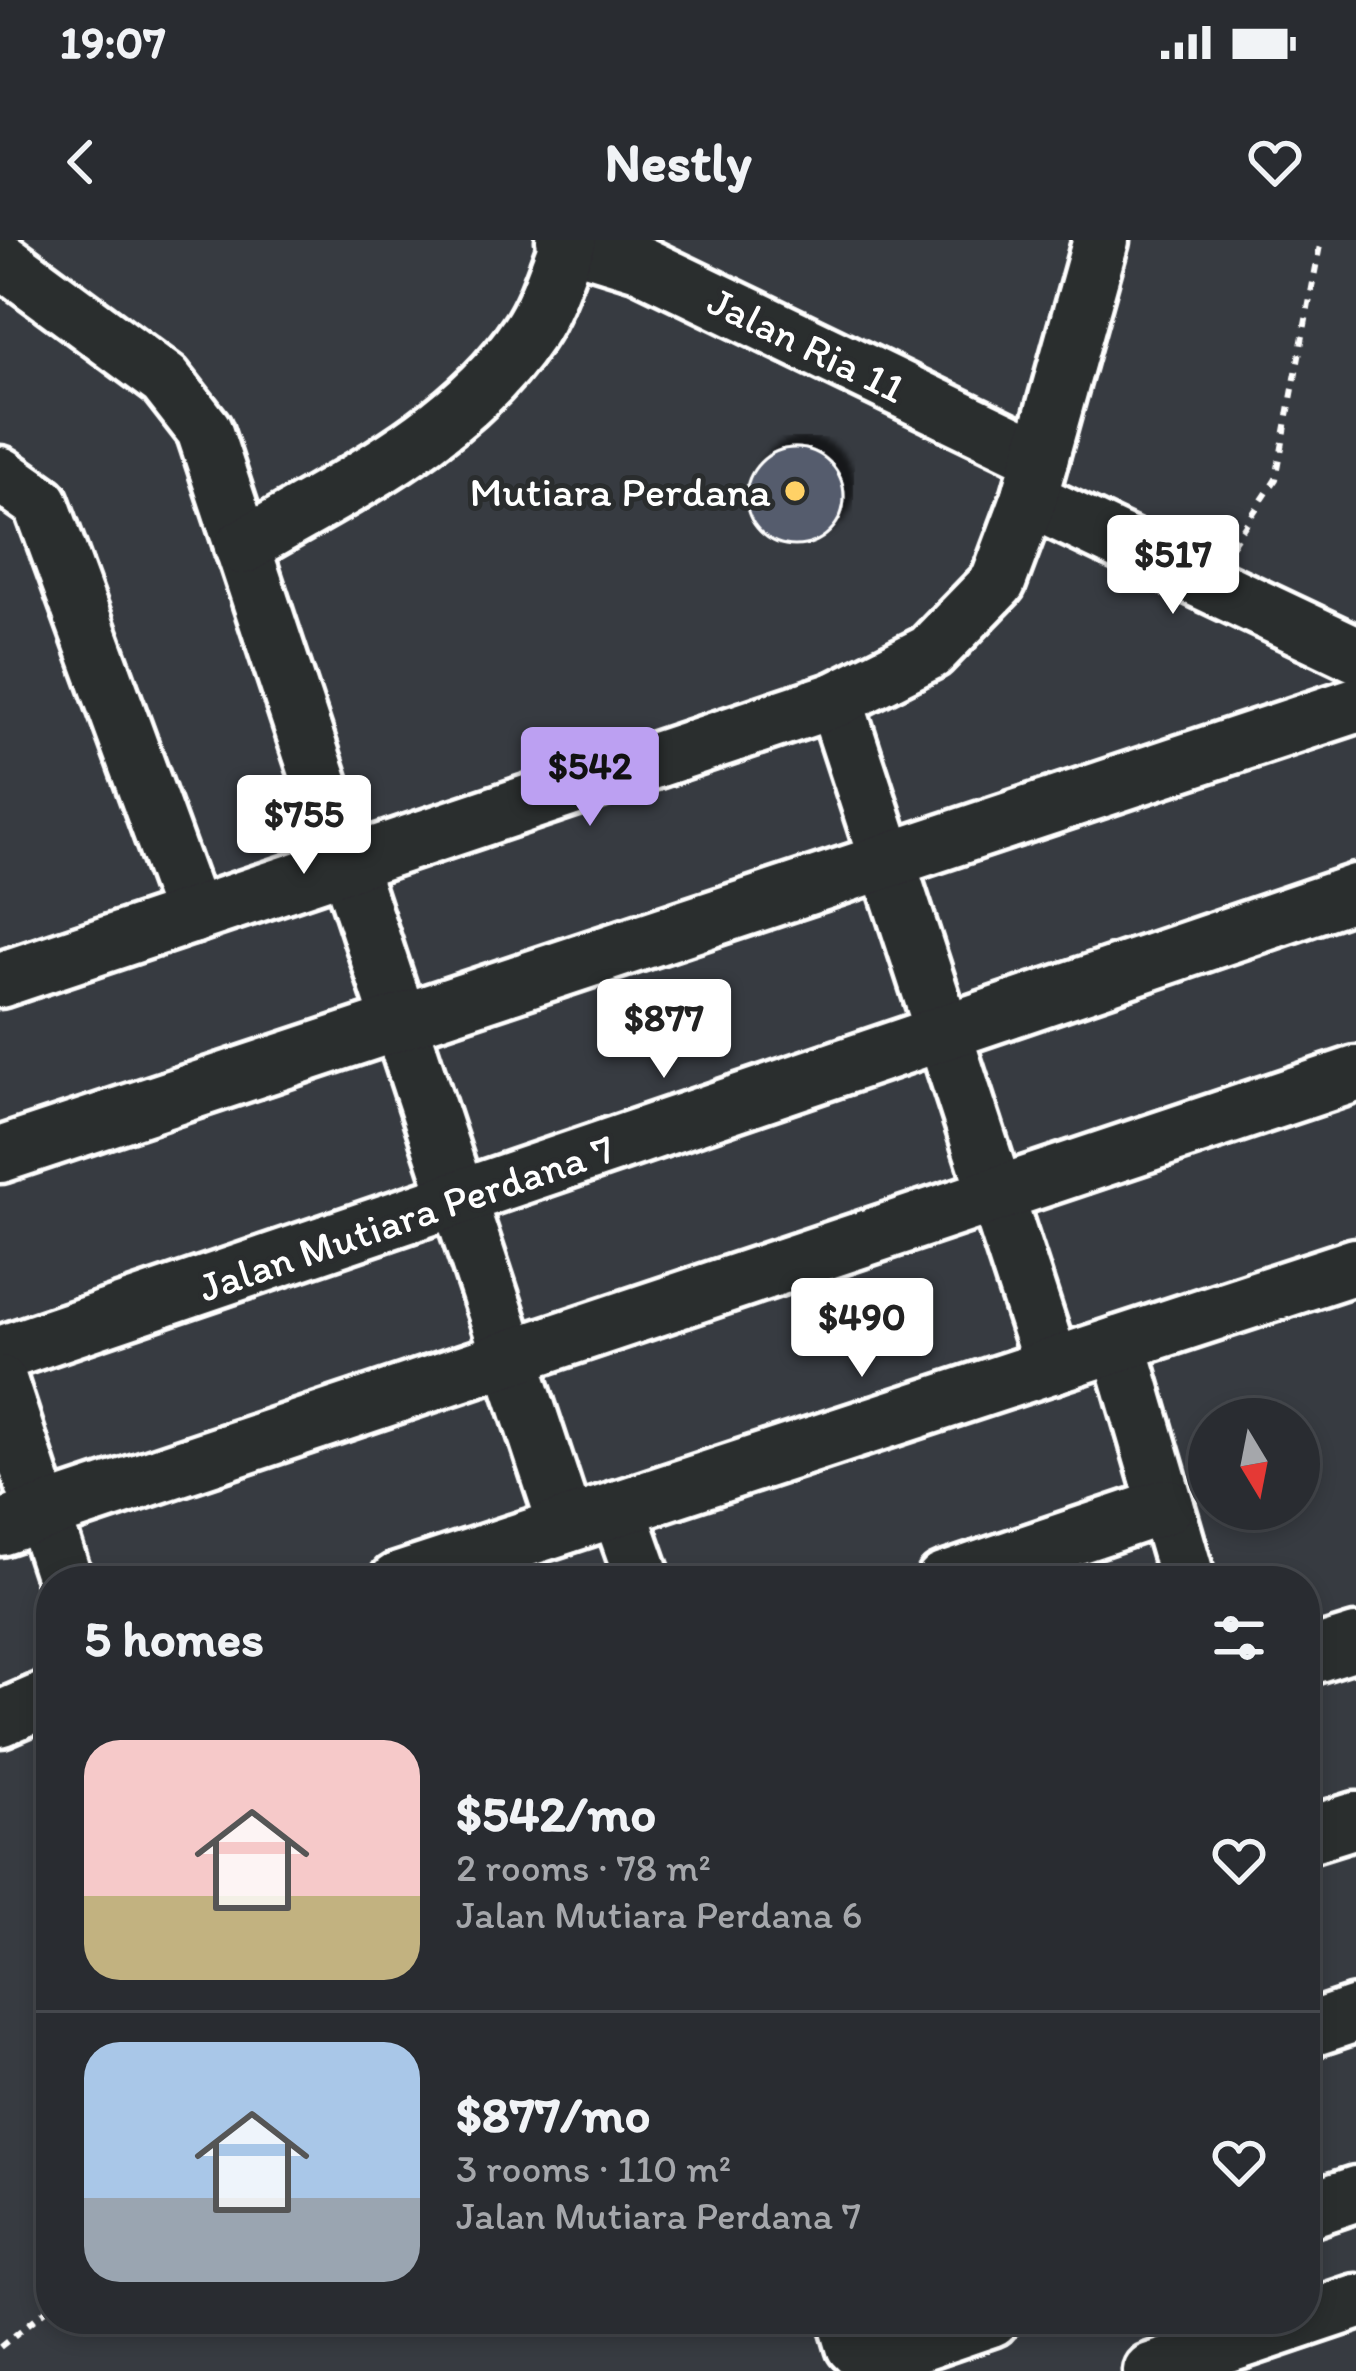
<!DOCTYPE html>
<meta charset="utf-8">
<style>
body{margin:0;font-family:Itim,sans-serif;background:#313439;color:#f1f3f6;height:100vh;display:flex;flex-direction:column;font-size:45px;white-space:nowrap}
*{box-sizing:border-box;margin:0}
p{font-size:39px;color:#a5a7ab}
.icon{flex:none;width:66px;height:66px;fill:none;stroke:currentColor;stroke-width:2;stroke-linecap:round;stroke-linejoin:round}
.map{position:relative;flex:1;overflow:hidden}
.drawer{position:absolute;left:36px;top:1326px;width:1284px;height:768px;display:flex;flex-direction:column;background:#292c31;border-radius:48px;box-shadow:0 6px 18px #0003,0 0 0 3px #45484d}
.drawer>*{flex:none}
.needle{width:78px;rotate:170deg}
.buttons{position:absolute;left:1188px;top:1158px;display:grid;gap:24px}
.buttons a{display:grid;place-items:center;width:132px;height:132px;border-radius:50%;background:#292c31;box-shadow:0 6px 18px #0003,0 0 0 3px #45484d;font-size:60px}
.price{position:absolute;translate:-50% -102px;padding:0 27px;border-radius:12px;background:#fff;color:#222;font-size:39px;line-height:78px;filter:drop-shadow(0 3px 6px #0008)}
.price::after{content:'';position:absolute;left:50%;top:72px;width:36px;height:27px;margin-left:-18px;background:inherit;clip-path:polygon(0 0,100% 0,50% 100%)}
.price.selected{background:#bca0f2;color:#111}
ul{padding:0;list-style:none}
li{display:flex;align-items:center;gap:36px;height:300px;padding:0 48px}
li+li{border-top:3px solid #45484d}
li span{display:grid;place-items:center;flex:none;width:336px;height:240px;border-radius:36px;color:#555}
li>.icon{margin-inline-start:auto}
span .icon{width:144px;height:144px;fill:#fffc;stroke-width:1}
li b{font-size:51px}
h2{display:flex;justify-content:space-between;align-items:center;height:144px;padding:0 48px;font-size:51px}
.status{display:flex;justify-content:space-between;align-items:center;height:84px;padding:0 60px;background:#292c31;direction:ltr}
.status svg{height:33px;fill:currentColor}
header{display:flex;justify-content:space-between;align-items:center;height:156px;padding:0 48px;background:#292c31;font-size:54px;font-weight:700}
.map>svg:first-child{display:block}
</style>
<div class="status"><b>19:07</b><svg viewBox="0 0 49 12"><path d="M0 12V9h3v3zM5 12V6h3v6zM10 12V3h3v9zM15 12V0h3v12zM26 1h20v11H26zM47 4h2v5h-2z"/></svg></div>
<header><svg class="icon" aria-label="back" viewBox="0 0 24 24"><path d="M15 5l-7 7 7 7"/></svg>Nestly<svg class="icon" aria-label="heart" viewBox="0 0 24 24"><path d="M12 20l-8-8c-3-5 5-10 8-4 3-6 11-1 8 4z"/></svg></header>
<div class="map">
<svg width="1356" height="2131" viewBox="0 0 1356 2131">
<defs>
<filter id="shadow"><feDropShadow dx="10" dy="-10" stdDeviation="3" flood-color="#0009"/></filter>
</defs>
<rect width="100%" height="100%" fill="#373b41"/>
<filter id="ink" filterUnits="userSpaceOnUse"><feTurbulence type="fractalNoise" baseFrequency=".00833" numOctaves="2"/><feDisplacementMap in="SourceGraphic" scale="24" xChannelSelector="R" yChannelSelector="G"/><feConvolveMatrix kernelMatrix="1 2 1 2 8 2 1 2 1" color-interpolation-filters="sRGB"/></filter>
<g filter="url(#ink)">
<circle fill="#555c6d" stroke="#fff" stroke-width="3" filter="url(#shadow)" cx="795" cy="257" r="49"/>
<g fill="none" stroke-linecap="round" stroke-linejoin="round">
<g stroke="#fff" stroke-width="63">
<g id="minor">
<path d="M 564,0 L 639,23 L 1041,217"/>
<path d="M 0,18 L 165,140 L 204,190 L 566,1285"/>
<path d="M 0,234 L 41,263 L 192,676"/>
<path d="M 1029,259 L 1356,414"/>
<path d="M 242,307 C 343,247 461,194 528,93 C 546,67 557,30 569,0"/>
<path d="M 835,460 L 1052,1126"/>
<path d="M 0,740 L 835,460 L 930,412 L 998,342 L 1029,259 L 1101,0"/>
<path d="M 0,915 L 1356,465"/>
<path d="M 1119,1104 L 1188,1341"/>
<path d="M 0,1114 L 1356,652"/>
<path d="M 0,1143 L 65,1341"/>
<path d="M 618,1268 L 644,1341"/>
<path d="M 0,1288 L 1356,834"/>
<path d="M 397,1341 L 1356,1026"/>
<path d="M 944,1341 L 1166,1266"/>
<path d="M 1305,1418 L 1356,1402"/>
<path d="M 0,1479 L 51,1457"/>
<path d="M 1305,1596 L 1356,1580"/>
<path d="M 1305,1791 L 1356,1774"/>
<path d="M 1305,1971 L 1356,1954"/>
<path d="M 846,2079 L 854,2106 L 865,2117 L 880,2117 L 991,2079"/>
<path d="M 1151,2131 L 1356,2062"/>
</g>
</g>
<g stroke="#fff" stroke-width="6" stroke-dasharray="9 9" stroke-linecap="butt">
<path d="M 1232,305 L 1276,239 L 1321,0"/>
<path d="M 0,2107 L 51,2066"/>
</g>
<use href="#minor" stroke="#2a2d2e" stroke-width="54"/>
</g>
</g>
<circle fill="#ffd166" stroke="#2a2d2e" stroke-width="4.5" cx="795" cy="251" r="12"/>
<g text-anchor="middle" stroke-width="10" stroke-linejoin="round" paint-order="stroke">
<g font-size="42" fill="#fff" stroke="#2a2d2e">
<text transform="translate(807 104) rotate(26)" y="15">Jalan Ria 11</text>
<text transform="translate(406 977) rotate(-19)" y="15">Jalan Mutiara Perdana 7</text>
</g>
<g font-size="42" fill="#fff" stroke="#2a2d2e" text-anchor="end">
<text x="771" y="266">Mutiara Perdana</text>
</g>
</g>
</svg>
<div class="buttons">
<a><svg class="needle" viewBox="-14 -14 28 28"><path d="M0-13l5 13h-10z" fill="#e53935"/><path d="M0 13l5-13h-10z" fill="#a5a7ab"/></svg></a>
</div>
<b class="price" style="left:1173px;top:377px">$517</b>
<b class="price selected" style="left:590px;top:589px">$542</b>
<b class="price" style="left:304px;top:637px">$755</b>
<b class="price" style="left:664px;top:841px">$877</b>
<b class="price" style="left:862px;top:1140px">$490</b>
<section class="drawer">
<h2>5 homes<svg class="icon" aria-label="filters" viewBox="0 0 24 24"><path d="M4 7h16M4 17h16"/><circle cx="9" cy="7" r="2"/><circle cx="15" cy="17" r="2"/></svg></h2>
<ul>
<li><span style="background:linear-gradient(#f6c9c9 65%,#c2b280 0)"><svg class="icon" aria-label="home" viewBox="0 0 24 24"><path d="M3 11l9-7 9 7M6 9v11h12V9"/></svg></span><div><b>$542/mo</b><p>2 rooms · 78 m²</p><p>Jalan Mutiara Perdana 6</p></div><svg class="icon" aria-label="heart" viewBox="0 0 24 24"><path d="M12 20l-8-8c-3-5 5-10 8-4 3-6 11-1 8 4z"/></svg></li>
<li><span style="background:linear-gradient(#a9c7e8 65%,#9aa5b1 0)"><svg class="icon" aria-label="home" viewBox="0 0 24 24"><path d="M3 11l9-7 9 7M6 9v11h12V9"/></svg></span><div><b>$877/mo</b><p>3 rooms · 110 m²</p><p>Jalan Mutiara Perdana 7</p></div><svg class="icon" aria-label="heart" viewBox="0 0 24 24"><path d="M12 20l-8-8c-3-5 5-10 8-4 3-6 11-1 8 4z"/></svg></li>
</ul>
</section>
</div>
